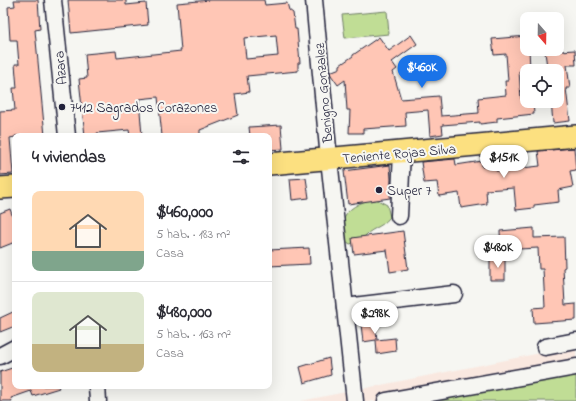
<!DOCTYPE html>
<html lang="es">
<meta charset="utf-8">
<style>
body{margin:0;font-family:"Indie Flower",sans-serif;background:#f2f2f3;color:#2b2b33;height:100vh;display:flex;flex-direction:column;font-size:15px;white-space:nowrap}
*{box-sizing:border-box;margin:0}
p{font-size:13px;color:#7c7c81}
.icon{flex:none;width:22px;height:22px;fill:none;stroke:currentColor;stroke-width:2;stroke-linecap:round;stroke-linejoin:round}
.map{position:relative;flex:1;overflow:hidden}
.sheet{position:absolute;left:12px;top:133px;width:260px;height:256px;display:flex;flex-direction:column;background:#fff;border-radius:8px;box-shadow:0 4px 16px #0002}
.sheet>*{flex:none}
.needle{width:26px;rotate:160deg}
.fabs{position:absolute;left:520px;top:12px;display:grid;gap:8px}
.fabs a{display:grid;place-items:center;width:44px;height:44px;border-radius:8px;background:#fff;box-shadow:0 4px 16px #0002;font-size:20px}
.price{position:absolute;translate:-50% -34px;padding:0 9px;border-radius:14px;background:#fff;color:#222;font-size:13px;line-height:26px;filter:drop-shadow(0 1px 2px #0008)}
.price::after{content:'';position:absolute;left:50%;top:24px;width:12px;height:9px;margin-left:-6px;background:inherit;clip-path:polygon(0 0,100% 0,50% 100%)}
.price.selected{background:#1a73e8;color:#fff}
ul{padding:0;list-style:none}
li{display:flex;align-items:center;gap:12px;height:100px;padding:0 20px}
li+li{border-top:1px solid #e1e1e2}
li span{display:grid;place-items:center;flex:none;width:112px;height:80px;border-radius:8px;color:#555}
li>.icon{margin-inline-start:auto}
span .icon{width:48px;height:48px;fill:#fffc;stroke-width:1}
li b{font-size:17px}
h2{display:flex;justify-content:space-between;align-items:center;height:48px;padding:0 20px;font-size:17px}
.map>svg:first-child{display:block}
</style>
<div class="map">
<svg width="576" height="401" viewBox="0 0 576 401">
<rect width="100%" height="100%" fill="#f6f6f2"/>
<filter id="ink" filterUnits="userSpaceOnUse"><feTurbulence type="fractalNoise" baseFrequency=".025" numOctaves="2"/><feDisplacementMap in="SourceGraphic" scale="8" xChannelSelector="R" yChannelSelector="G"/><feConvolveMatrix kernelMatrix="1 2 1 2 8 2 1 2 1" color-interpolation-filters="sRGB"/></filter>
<g filter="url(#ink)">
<path fill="#f9e8e0" d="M 576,346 L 576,364 L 392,401 L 301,401 Z"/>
<g fill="#c0dd95" stroke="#718068">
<path d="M 387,11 L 389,34 L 345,38 L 342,15 Z"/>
<path d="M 374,198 L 387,205 L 390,217 C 380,230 371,226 361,241 L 350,244 L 343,239 C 342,234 341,227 342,223 C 345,208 362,202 374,198 Z"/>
<path d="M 576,370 L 576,401 L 409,401 Z"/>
</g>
<g fill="#ffc6b5" stroke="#22223b" fill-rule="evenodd">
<path d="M 14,0 L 38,0 L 40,29 L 35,30 L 45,136 L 15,136 L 15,137 L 10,138 L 13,174 L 0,175 L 0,111 L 15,110 L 13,88 L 17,88 L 15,64 L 19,64 L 17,40 L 10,40 L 8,7 L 15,6 Z"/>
<path d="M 68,0 L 126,0 L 126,5 L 146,3 L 148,25 L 71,33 Z"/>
<path d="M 210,0 L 264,0 L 265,5 L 287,3 L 289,10 L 293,13 L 295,29 L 297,29 L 300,63 L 298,63 L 298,71 L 247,76 L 249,92 L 235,94 L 238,115 L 200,130 L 200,136 L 162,136 L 158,97 L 139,99 L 142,136 L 130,136 L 129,130 L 97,133 L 97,136 L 85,136 L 79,79 L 87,78 L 85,54 L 116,51 L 117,58 L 181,51 L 177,3 ZM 276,35 L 278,56 L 246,59 L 244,38 Z"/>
<path d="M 411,35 L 417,44 L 392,62 L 397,69 L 393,72 L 401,99 L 439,96 L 441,116 L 479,113 L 478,98 L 506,95 L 505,81 L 508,81 L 506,54 L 494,55 L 492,39 L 527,36 L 527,49 L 529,49 L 530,69 L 519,71 L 521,99 L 527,98 L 527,101 L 533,101 L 534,114 L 497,118 L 497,122 L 480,124 L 480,122 L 442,125 L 443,134 L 430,136 L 428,110 L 405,112 L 406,126 L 363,129 L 363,133 L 349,133 L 350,110 L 347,110 L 345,80 L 338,85 L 331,75 L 330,72 L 340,68 L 340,65 L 353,56 L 353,55 L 379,37 L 389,51 Z"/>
<path d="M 575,50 L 576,65 L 567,65 L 570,88 L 566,88 L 570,121 L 553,123 L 551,101 L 557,101 L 557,66 L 547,67 L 545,52 Z"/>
<path d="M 281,125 L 283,149 L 269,150 L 269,136 L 250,136 L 249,127 Z"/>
<path d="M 574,148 L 576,170 L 570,171 L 573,187 L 558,190 L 559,202 L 534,205 L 534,208 L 516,210 L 514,188 L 486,190 L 487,204 L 461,208 L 459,193 L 439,196 L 437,182 L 424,183 L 421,162 L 455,159 L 456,165 L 482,161 L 482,167 L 496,165 L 496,171 L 540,166 L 538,151 Z"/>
<path d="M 390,165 L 391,179 L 390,198 L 348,204 L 344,171 Z"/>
<path d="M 306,178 L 309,198 L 292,200 L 290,179 Z"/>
<path d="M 10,209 L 15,223 L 15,242 L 0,248 L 0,213 Z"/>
<path d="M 534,228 L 534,238 L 564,237 L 565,267 L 563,268 L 565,305 L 576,304 L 576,320 L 534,323 L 533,308 L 545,307 L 543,269 L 539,269 L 538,248 L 501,250 L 500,231 Z"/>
<path d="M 403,231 L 408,269 L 390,272 L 387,250 L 354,254 L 352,238 Z"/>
<path d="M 309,248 L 310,264 L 269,266 L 269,250 Z"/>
<path d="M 505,258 L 505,280 L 490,280 L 490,259 Z"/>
<path d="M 15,311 L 15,326 L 0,332 L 0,318 Z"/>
<path d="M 374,313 L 377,340 L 395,338 L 396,351 L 377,354 L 376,340 L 363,342 L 360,315 Z"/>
<path d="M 329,358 L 331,375 L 304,383 L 300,367 Z"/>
<path d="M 15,367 L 15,386 L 58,386 L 59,388 L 33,396 L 31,391 L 11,398 L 12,401 L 0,401 L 0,372 Z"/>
</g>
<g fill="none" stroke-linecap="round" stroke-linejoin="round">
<g stroke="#22223b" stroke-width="19">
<g id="minor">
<path d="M 53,0 L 67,136"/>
<path d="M 314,0 L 329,159 L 355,401"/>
<path d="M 399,216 L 402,152"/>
<path d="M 345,307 L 454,294"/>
<path d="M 545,347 L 576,341"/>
<path d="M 0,356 L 15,348"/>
<path d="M 97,386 L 98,401"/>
<path d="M 386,401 L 576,367"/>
</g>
</g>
<g stroke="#22223b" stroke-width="24">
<g id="major">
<path d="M 269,164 L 576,136"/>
<path d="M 0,188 L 15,187"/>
</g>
</g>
<use href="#minor" stroke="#f6f6f2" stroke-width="16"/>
<use href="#major" stroke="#fce080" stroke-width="21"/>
</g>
</g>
<g fill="#22223b" stroke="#f6f6f2" stroke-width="1.5">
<circle cx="62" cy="107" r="4"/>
<circle cx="379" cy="190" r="4"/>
</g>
<g text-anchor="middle" stroke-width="4" stroke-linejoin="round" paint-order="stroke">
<g font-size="14" fill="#22223b" stroke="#f6f6f2">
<text transform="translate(60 68) rotate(-96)" y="5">Azara</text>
<text transform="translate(323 93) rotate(-95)" y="5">Benigno Gonzalez</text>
<text transform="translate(399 153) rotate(-5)" y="5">Teniente Rojas Silva</text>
</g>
<g font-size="14" fill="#22223b" stroke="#f6f6f2" text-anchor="start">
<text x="70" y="112">7412 Sagrados Corazones</text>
<text x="387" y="195">Super 7</text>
</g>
</g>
</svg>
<div class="fabs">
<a><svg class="needle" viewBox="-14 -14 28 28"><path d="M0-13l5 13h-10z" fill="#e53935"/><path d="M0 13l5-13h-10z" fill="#7c7c81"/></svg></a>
<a><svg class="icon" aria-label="locate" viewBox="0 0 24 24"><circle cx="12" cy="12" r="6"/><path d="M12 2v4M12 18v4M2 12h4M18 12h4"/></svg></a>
</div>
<b class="price selected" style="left:422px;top:89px">$460K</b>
<b class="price" style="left:504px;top:179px">$151K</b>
<b class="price" style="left:498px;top:269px">$480K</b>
<b class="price" style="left:375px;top:335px">$298K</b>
<section class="sheet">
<h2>4 viviendas<svg class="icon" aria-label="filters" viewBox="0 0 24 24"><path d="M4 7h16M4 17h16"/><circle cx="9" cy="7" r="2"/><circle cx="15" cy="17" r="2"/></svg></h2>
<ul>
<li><span style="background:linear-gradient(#ffd9b3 75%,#7fa58c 0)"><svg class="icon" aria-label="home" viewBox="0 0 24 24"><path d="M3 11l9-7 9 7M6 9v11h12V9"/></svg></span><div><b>$460,000</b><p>5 hab. · 183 m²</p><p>Casa</p></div></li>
<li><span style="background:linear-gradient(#dfe7d0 65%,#c2b280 0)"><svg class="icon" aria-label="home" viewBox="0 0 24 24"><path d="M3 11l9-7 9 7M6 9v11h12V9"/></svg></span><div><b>$480,000</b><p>5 hab. · 163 m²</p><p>Casa</p></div></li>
</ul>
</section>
</div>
